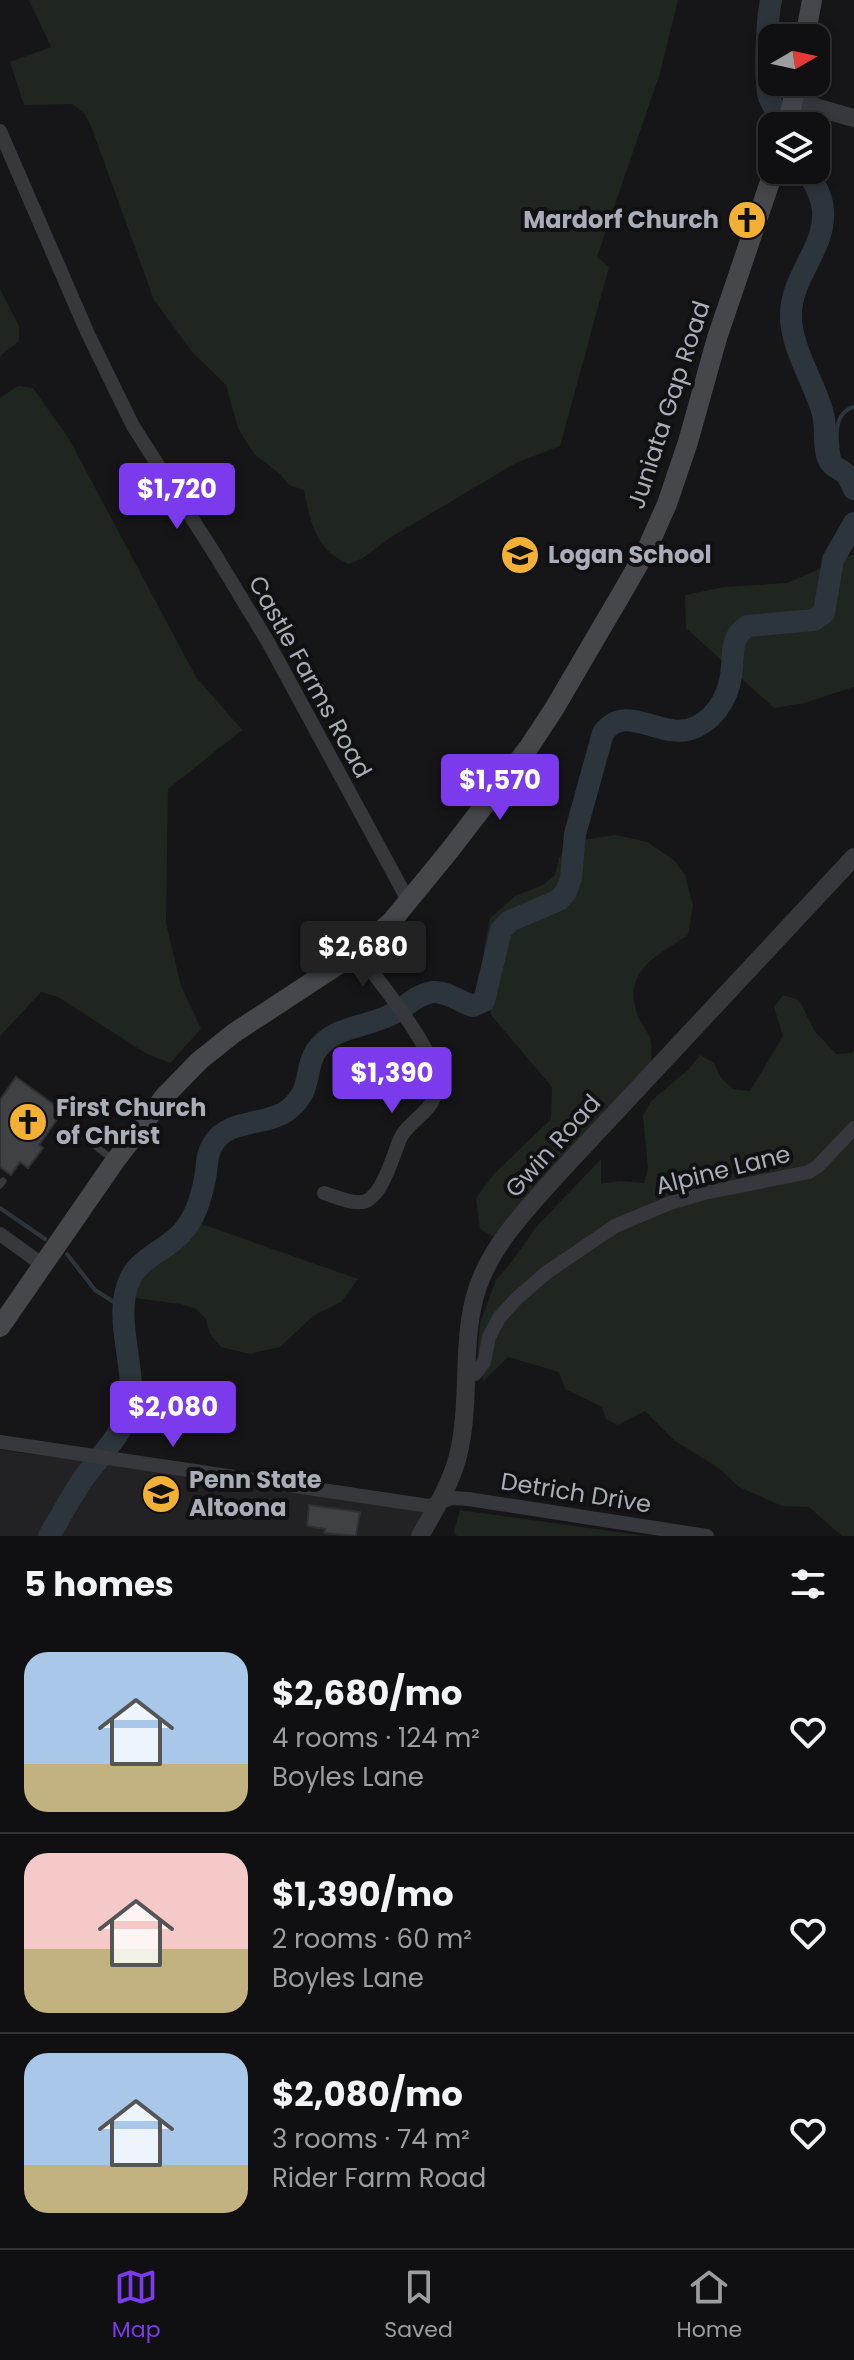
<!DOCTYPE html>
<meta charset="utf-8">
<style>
body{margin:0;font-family:Poppins,sans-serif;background:#1e1e20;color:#f1f3f6;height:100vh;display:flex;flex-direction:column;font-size:30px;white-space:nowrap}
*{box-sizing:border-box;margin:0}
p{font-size:26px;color:#9c9d9f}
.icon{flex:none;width:44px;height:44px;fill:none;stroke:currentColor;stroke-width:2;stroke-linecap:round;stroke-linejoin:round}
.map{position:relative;height:1536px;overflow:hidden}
.side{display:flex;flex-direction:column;background:#101012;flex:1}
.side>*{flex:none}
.needle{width:52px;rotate:81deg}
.buttons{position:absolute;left:758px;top:24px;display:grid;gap:16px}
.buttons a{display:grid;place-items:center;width:72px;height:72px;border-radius:16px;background:#101012;box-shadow:0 4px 12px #0003,0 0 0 2px #303032;font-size:40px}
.price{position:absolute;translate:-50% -68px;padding:0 18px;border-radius:8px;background:#7c3aed;color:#fff;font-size:26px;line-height:52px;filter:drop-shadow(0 2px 4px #0008)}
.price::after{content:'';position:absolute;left:50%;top:48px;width:24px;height:18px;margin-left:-12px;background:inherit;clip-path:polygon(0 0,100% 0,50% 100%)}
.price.selected{background:#222;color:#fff}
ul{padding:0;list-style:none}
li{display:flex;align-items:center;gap:24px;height:200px;padding:0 24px}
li+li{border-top:2px solid #303032}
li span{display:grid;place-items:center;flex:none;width:224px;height:160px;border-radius:24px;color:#555}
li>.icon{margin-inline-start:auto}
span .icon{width:96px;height:96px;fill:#fffc;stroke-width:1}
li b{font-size:34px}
h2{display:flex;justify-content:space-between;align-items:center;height:96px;padding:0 24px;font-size:34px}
.tab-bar{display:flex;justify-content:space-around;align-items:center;height:112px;border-top:2px solid #303032;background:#101012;font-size:22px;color:#9c9d9f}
.tab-bar a{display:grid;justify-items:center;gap:4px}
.tab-bar .selected{color:#7c3aed}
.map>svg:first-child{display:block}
</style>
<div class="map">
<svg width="854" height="1536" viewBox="0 0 854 1536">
<rect width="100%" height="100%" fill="#161618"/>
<path fill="#222225" d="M 0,1450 L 229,1480 L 423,1511 L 424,1518 L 414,1536 L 0,1536 Z"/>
<g fill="#1e261f">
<path d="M 29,0 L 678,0 L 660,73 L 597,257 L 609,267 L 560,446 L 516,463 L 391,537 L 363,558 L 349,564 C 316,551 310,522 304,490 L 289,485 L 280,474 L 254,454 L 238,428 L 226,385 L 193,353 L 154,300 L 91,126 L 84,113 L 72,104 L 24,105 L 10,62 L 51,47 Z"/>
<path d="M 0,289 L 19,326 L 19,341 L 0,356 Z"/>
<path d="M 18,386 L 33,388 L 69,439 L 196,677 L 242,730 L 168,789 L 166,923 L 181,986 L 201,1029 L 170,1063 L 147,1054 L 58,997 L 41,992 L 0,1036 L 0,398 Z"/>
<path d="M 854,554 L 854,687 L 804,703 L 774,708 L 686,628 L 685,595 L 724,587 L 787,583 Z"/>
<path d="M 616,835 L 647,842 L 675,861 L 685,875 L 693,905 L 688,935 C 657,956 621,971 638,1016 C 641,1024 647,1030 650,1038 C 653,1047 651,1059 650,1069 L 494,1237 L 480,1229 L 476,1198 L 494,1174 L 551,1119 L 552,1087 L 491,1015 L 484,949 L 490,918 L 515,896 L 543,885 L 555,875 L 559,858 L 569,846 L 583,840 Z"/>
<path d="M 783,995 L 799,1000 L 814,1030 L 836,1054 L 852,1053 L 854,1050 L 854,1536 L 842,1536 L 809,1507 L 782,1506 L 739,1487 L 720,1469 L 675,1441 L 645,1411 L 618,1425 L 606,1419 L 602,1407 L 565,1389 L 559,1372 L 508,1357 L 483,1381 L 478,1348 L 480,1323 L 496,1280 L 510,1264 L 537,1226 L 601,1159 L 601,1184 L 620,1181 L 644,1183 L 648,1169 L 643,1116 L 651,1101 L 689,1069 L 700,1055 L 714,1063 L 721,1078 L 733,1089 L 750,1091 L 783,1036 L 774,1007 Z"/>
<path d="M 196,1222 L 358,1279 L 341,1302 L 313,1316 L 280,1347 L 250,1354 L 221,1347 L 210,1334 L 206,1319 L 196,1309 L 181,1304 L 135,1298 L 131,1282 C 150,1257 166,1235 196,1222 Z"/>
<path d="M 460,1510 L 646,1536 L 457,1536 L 454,1532 Z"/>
</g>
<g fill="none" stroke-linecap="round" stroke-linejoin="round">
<g stroke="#2c353c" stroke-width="4">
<path d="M 831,464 L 839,459 C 836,441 832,413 854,407"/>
<path d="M 0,1208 L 45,1239"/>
<path d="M 67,1254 L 95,1290 L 123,1308"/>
</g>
<g stroke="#2c353c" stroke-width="22">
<path d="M 771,0 C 767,19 764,79 769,97 C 773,107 780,117 784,126"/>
<path d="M 807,170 C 813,182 822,195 823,210 C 826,248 791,277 791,314 C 790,347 815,383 823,414 C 827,429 822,449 830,462 C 834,468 840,469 845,473 C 849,477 851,484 854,489"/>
<path d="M 49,1536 C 60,1517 71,1497 83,1479 C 96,1461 122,1434 128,1414 C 140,1369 110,1319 131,1277 C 142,1256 171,1248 185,1229 C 198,1212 202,1194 206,1173 C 207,1163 207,1153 213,1144 C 228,1118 268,1126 288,1110 C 314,1089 303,1071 316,1051 C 335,1024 370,1028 396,1012 C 409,1004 418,994 433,992 C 447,991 460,1002 473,1006 L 484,1001 L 501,930 L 510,921 L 559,900 L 566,892 L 571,878 L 575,834 L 603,733 C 627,700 662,743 696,727 C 719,716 731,691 732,666 C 733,656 732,644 738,635 C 740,632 744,629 747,626 L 814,620 L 824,613 L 833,560 L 854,523"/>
</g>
</g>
<g fill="#404145" stroke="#303034" stroke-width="2">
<path d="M 16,1077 L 63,1111 L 39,1145 L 43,1148 L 28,1168 L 20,1162 L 11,1175 L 0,1167 L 0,1100 Z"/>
<path d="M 309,1505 L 360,1512 L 356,1536 L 324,1533 L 325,1529 L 307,1526 Z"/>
</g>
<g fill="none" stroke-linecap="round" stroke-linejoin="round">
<g stroke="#37383d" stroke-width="7">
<path d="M 79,1133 L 112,1159"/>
<path d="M 0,1185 L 3,1181"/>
</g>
<g stroke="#37383d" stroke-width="14">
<path d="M 0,131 L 88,334 L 133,426 L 216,556 L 268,642 L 409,902"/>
<path d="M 324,1193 C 335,1196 354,1206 366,1201 C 384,1193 393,1154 401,1137 C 409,1122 427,1114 433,1100 C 437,1091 436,1080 434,1070 C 429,1044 376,975 356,953"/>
<path d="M 0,1234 L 43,1265"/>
<path d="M 467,1376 L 475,1374 L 484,1362 L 489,1337 L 499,1318 L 516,1299 L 546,1273 L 615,1226 L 670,1203 L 704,1193 L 809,1172 L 818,1166 L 854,1128"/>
<path d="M 0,1442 L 429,1506 L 452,1498 L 468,1499 L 707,1536"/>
</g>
<g stroke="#37383d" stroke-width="18">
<path d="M 794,101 L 854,118"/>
<path d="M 420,1536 C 436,1508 454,1479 460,1447 C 470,1399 462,1348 474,1300 C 486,1250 525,1211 558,1174 L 854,857"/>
</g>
<g stroke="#45474d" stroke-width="20">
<path d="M 805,38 L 812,0"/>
<path d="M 787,126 L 797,82"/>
<path d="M 0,1327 L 115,1161 L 164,1097 L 199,1061 L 234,1033 L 347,959 L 391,922 L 450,850 L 529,747 L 554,709 L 626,586 L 647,549 L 667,504 L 688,442 L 717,338 L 774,170"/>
</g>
</g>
<defs>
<g id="church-disc" transform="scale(2)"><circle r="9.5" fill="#f2b134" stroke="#111113"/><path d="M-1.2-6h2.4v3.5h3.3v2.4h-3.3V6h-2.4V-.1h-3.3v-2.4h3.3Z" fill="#111"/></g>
<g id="school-disc" transform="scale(2)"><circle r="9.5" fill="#f2b134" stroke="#111113"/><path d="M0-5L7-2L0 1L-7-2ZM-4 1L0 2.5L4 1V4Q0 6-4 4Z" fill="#111"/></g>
<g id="university-disc" transform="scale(2)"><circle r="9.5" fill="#f2b134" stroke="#111113"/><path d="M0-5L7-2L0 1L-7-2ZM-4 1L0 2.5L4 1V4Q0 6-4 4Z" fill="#111"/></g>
</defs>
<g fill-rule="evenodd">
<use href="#church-disc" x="747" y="220"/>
<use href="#school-disc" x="520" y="555"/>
<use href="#church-disc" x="28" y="1122"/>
<use href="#university-disc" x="161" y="1494"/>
</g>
<g text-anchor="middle" stroke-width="8" stroke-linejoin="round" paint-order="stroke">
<g font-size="24" font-weight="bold" fill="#a8adb8" stroke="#111113" text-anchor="start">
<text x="719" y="228" text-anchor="end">Mardorf Church</text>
<text x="548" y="563">Logan School</text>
<text x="56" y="1116">First Church<tspan x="56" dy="28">of Christ</tspan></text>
<text x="189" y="1488">Penn State<tspan x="189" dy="28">Altoona</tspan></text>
</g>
<g font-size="24" fill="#a8adb8" stroke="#111113">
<text transform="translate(669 405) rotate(-72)" y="8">Juniata Gap Road</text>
<text transform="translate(310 677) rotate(61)" y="8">Castle Farms Road</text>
<text transform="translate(553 1146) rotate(-48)" y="8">Gwin Road</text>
<text transform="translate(723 1170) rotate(-14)" y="8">Alpine Lane</text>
<text transform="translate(576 1493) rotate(9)" y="8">Detrich Drive</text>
</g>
</g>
</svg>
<div class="buttons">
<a><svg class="needle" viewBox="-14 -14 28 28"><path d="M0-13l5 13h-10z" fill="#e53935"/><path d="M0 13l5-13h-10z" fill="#9c9d9f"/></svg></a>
<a><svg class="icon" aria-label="layers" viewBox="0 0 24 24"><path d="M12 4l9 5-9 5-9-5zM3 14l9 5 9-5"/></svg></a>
</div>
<b class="price" style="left:177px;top:531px">$1,720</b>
<b class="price" style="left:500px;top:822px">$1,570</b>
<b class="price selected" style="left:363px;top:989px">$2,680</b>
<b class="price" style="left:392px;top:1115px">$1,390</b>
<b class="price" style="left:173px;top:1449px">$2,080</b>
</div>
<section class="side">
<h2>5 homes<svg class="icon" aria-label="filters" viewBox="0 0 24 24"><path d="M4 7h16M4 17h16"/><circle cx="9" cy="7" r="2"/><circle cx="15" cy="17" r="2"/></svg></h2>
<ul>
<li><span style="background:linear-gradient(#a9c7e8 70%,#c2b280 0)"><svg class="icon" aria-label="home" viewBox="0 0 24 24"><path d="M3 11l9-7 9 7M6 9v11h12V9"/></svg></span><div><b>$2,680/mo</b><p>4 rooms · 124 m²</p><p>Boyles Lane</p></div><svg class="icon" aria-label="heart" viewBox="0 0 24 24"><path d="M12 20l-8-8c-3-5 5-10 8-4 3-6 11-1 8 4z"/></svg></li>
<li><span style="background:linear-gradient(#f6c9c9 60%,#c2b280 0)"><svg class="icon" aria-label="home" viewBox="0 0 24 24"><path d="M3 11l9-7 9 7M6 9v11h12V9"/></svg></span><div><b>$1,390/mo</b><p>2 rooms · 60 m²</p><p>Boyles Lane</p></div><svg class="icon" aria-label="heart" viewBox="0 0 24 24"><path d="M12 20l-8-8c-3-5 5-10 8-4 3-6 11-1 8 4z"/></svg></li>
<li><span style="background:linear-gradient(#a9c7e8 70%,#c2b280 0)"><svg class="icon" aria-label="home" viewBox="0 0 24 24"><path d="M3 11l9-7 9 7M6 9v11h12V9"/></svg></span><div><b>$2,080/mo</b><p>3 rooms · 74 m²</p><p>Rider Farm Road</p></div><svg class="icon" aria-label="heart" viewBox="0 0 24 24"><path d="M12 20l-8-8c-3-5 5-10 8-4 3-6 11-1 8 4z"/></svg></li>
</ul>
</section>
<nav class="tab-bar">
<a class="selected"><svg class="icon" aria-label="map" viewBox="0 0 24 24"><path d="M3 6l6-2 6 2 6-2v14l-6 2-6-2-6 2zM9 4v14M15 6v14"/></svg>Map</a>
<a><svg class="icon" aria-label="saved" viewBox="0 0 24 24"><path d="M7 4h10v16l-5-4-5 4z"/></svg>Saved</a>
<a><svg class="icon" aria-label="home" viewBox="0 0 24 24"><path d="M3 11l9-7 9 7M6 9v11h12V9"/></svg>Home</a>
</nav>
